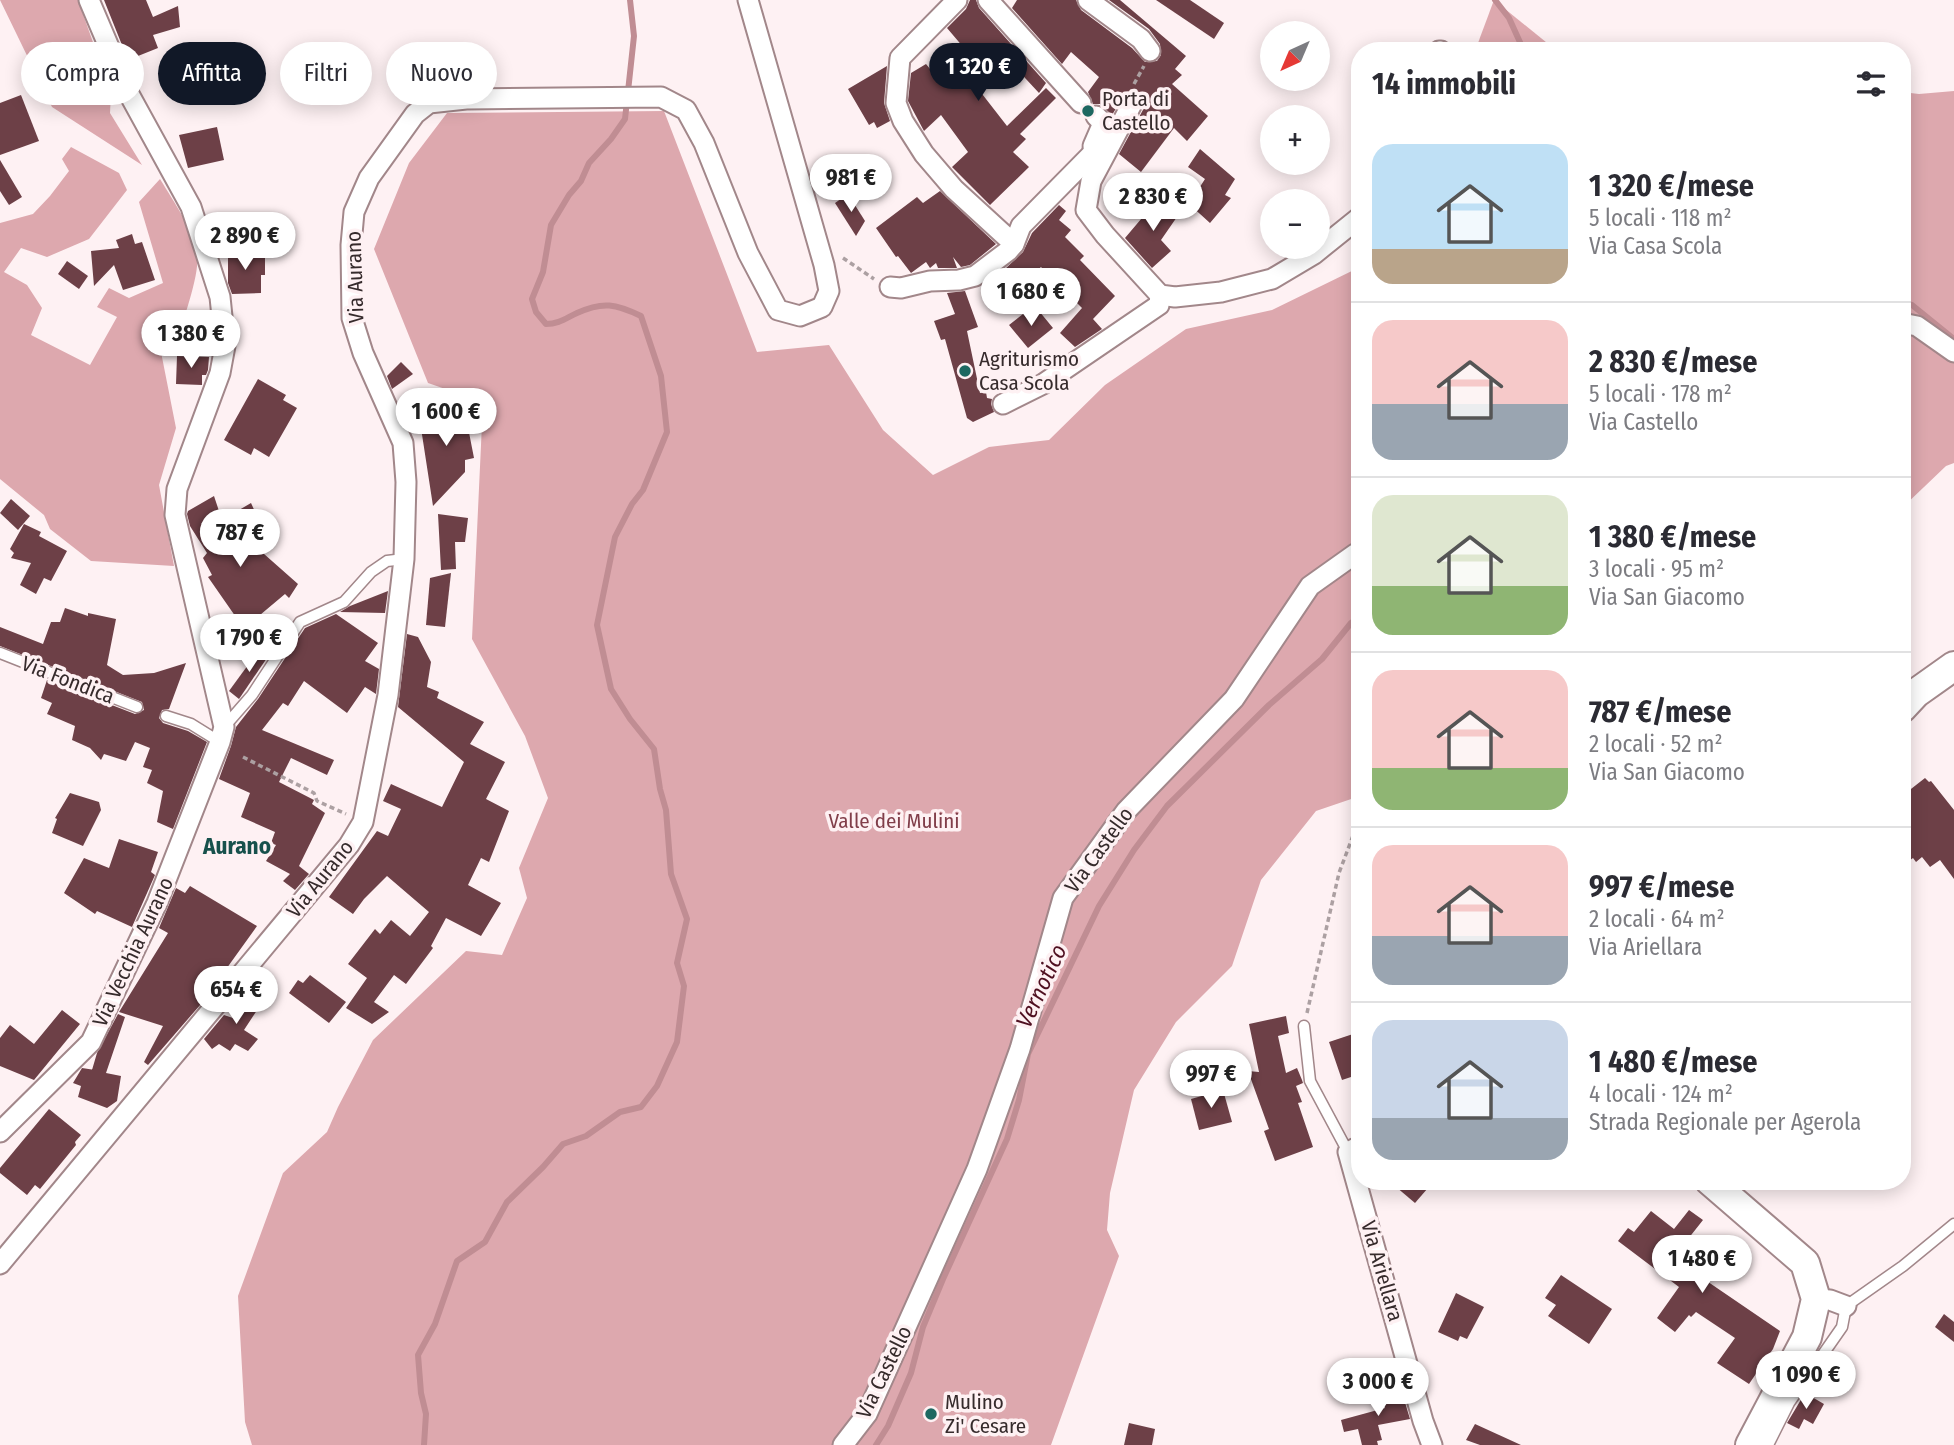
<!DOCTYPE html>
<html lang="it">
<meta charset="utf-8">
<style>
body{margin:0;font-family:"Fira Sans Condensed",sans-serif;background:#f2f2f3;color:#2b2b33;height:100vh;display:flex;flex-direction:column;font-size:26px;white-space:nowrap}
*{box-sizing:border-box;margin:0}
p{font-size:23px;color:#7c7c81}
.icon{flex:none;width:38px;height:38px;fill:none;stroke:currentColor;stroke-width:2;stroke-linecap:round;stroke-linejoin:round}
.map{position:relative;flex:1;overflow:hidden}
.side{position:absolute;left:1351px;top:42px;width:560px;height:1148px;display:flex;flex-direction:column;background:#fff;border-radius:28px;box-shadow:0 4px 18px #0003}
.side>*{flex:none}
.hud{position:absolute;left:21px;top:42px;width:665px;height:63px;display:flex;gap:14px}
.needle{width:46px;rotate:224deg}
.buttons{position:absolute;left:1260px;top:21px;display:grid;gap:14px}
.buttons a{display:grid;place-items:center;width:70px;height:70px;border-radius:50%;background:#fff;box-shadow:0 4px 18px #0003;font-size:35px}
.price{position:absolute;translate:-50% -60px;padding:0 16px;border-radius:24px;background:#fff;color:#222;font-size:23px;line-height:46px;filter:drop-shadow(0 2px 4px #0008)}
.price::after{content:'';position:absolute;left:50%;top:42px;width:21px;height:16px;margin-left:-10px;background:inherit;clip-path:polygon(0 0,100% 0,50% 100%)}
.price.on{background:#111827;color:#fff}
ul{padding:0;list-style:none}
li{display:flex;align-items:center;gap:21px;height:175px;padding:0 21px}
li+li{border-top:2px solid #e1e1e2}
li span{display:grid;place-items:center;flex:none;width:196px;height:140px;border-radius:21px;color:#555}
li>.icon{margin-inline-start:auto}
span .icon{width:84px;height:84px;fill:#fffc;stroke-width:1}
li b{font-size:30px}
h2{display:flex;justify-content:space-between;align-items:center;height:84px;padding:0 21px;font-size:30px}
.chip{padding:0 24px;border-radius:32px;background:#fff;box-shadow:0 4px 18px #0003;font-size:24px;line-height:63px}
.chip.on{background:#111827;color:#fff}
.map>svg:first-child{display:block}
</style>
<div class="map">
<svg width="1954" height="1445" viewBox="0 0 1954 1445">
<rect width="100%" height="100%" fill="#fef1f3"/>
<g fill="#dda8ae">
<path d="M 0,0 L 78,0 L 111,93 L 110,113 L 142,165 L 52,107 Z"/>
<path d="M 1494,0 L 1557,51 L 1475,51 Z"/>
<path d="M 1954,91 L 1954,463 L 1946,466 L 1902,508 L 1902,92 L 1919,94 Z"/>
<path d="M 664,111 L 757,352 L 829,345 L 883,430 L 933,475 L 989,447 L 1049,440 L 1105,385 L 1186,329 L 1272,310 L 1360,267 L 1360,796 L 1316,811 L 1261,880 L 1232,966 L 1176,1022 L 1134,1090 L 1110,1193 L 1107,1230 L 1119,1256 L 1051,1445 L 252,1445 L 245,1422 L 238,1296 L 283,1173 L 327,1132 L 338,1107 L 373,1040 L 466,951 L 502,955 L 527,898 L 519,868 L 548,798 L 525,736 L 472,639 L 483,402 L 428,383 L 374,249 L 409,163 L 447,113 Z"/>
<path d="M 71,147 L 119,173 L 127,190 L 89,239 L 47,257 L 21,248 L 4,272 L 27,285 L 42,308 L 31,335 L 90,365 L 117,317 L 97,307 L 109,288 L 129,298 L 163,283 L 139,202 L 160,179 C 175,204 193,228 197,257 C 200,276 179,332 173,352 L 161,352 L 176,428 L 159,485 L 174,566 L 91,561 L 50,529 L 44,515 L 0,479 L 0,223 L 33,214 L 50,196 L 69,171 L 62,159 Z"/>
</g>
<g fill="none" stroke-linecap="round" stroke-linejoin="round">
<g stroke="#c08d93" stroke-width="6">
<path d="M 1495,0 L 1509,18 L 1524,51"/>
<path d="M 1902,303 L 1912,305 L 1954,339"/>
<path d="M 424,1445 L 426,1414 L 421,1393 L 418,1355 L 435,1324 L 457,1261 L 485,1242 L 507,1202 L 543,1167 L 563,1144 L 586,1136 L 620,1112 L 641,1107 L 657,1086 L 677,1042 L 684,986 L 677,963 L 687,919 L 671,874 L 666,810 L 660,789 L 654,749 L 630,719 L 611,689 L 597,625 L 615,537 L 632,504 L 643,490 L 667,432 L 661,376 L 641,316 C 616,304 603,301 577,313 C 566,318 559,324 546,324 L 536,312 L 532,299 L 543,272 L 551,225 L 569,195 L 581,181 L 589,163 L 611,139 L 625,119 L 634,36 L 630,0"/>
<path d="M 876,1445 L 888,1426 L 911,1373 L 923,1327 L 943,1279 L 1007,1139 L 1019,1100 L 1028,1054 L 1099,906 L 1134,850 L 1167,806 L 1269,705 L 1322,659 L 1351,623 L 1360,617"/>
</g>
</g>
<g fill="#6d4047">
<path d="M 104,0 L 146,0 L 153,17 L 178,6 L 180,27 L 153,35 L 158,48 L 128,60 Z"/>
<path d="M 970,0 L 976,0 L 979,8 L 1046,83 L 1039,93 L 1013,65 L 1008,69 L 1005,66 L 979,90 L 1007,126 L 1046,88 L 1056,98 L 1020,134 L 1026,139 L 1013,152 L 1029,167 L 990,205 L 952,167 L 968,152 L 941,115 L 924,131 L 908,101 L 911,73 L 926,64 L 935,75 L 964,48 L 947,28 L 966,9 Z"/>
<path d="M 1017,0 L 1076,0 L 1081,10 L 1132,48 L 1145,62 L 1157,61 L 1161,55 L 1160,44 L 1149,29 L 1109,0 L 1120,0 L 1186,56 L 1175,69 L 1182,75 L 1172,84 L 1208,116 L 1187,141 L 1174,128 L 1141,172 L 1119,154 L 1144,108 L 1145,101 L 1143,95 L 1133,90 L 1126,92 L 1112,115 L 1100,104 L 1093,104 L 1088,92 L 1099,77 L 1071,52 L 1062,64 L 1012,8 Z"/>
<path d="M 1156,0 L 1190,0 L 1224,23 L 1214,39 Z"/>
<path d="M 887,66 L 884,103 L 890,121 L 877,128 L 874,122 L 869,125 L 848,89 Z"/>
<path d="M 21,95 L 39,141 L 0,155 L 0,103 Z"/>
<path d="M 217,127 L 224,160 L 188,168 L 179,135 Z"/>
<path d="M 1200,149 L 1235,179 L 1225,195 L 1231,198 L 1210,223 L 1189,204 L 1205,179 L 1188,167 Z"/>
<path d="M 0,160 L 22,197 L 9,205 L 0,191 Z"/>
<path d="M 940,191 L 996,244 L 970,265 L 961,267 L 953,257 L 957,268 L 938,268 L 936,263 L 930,268 L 926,262 L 911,273 L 898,256 L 896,257 L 876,228 L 917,197 L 923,203 Z"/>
<path d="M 848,194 L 865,221 L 856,236 L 835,203 Z"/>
<path d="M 1158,199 L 1179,214 L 1161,240 L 1171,251 L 1152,268 L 1125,238 Z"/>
<path d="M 1059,205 L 1066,211 L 1059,220 L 1071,230 L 1065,237 L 1084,256 L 1080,260 L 1115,296 L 1093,319 L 1102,329 L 1075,347 L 1060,333 L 1082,308 L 1041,267 L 1018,285 L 1005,269 L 1023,252 L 1032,233 Z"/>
<path d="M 132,234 L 135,244 L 142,242 L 155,280 L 123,290 L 114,265 L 94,286 L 91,251 L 119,248 L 116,240 Z"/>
<path d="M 248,249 L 248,258 L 265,258 L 265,275 L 261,275 L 261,293 L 232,294 L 228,283 L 228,250 Z"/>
<path d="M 67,261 L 88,276 L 79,289 L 58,274 Z"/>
<path d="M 965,291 L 978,327 L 967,331 L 980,393 L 986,392 L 987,398 L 992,399 L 991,404 L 994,412 L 973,422 L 967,418 L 945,339 L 941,340 L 934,321 L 955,314 L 947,293 Z"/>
<path d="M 1039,311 L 1053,328 L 1028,348 L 1009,325 L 1023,314 L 1029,320 Z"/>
<path d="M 177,356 L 209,357 L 208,370 L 206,375 L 202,375 L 202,385 L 176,384 Z"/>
<path d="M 401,362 L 413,374 L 392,389 L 387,376 Z"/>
<path d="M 258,379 L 286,395 L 283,400 L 297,408 L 269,457 L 254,448 L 251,455 L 224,440 Z"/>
<path d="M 464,407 L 474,458 L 465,460 L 465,472 L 433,506 L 419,415 Z"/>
<path d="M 214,496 L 222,520 L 251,503 L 257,516 L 264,514 L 273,535 L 255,546 L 298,584 L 289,598 L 285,594 L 260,615 L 265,623 L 252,640 L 255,643 L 221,659 L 217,643 L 220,642 L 217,635 L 240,623 L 208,577 L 212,575 L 203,558 L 207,553 L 190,526 L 187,514 L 188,511 Z"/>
<path d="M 11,499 L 30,516 L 18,530 L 0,513 Z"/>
<path d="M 438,514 L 468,518 L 465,542 L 455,542 L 456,569 L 441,570 Z"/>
<path d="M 24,524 L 41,532 L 39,536 L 67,551 L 51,581 L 44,578 L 36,594 L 20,585 L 31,563 L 11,558 L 14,553 L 10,549 Z"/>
<path d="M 451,573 L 445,627 L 426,625 L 430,578 Z"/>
<path d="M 388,591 L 385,613 L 340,612 L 350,606 Z"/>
<path d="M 65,608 L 88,616 L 88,613 L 116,619 L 107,665 L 123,675 L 154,673 L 186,663 L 169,709 L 162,710 L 159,718 L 163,723 L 188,731 L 207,742 L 173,829 L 157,822 L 163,791 L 147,783 L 152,770 L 143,767 L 150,748 L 135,742 L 126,761 L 104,754 L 101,760 L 90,748 L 72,740 L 75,726 L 47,714 L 52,703 L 41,698 L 47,680 L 135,714 L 144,710 L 142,702 L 0,646 L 0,627 L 43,644 L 51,622 L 60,622 Z"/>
<path d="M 336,614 L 378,643 L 365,661 L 379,669 L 376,694 L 365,687 L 347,713 L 304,681 L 288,706 L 283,703 L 262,730 L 334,760 L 327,775 L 291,758 L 279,782 L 314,800 L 312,804 L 325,813 L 299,866 L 309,874 L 295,890 L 283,881 L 290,874 L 266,861 L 276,845 L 271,843 L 275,832 L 241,817 L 250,793 L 219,779 L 231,746 L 236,727 L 258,699 L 305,628 Z"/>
<path d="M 407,634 L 418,637 L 431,662 L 427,687 L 439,692 L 437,698 L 484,722 L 470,744 L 505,762 L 486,799 L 509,811 L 489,862 L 481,858 L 468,885 L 501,903 L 481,936 L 446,918 L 431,946 L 433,948 L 406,984 L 394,975 L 374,1002 L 389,1012 L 372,1024 L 346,1008 L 367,978 L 348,964 L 375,929 L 380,934 L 391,920 L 410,936 L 429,912 L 387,876 L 364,899 L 353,914 L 329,897 L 377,831 L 388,836 L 401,809 L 383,801 L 391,784 L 442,807 L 464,762 L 398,707 Z"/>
<path d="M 263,650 L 269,655 L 239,699 L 229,691 L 256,654 Z"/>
<path d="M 1925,778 L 1929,782 L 1931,781 L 1954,810 L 1954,879 L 1940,860 L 1930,867 L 1922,857 L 1916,862 L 1913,858 L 1902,866 L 1902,796 Z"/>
<path d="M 70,793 L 99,802 L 101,810 L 83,846 L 52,833 L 57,819 L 55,818 Z"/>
<path d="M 119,839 L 158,852 L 151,872 L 155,875 L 132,927 L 97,911 L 95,914 L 64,893 L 84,858 L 109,868 Z"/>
<path d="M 190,886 L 257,926 L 201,1004 L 148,1065 L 144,1062 L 163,1026 L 119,1012 L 168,933 L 159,928 L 176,888 L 185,893 Z"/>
<path d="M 310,975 L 346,1002 L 329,1023 L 289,993 L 298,980 L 303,983 Z"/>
<path d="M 248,990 L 263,1001 L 244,1030 L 258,1039 L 248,1051 L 235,1044 L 230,1051 L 219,1044 L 212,1049 L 204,1039 L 224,1015 L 233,1018 Z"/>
<path d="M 62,1010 L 80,1024 L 34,1080 L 0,1066 L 0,1038 L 10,1025 L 34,1044 Z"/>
<path d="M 118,1014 L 125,1017 L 106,1073 L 121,1076 L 117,1101 L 107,1108 L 78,1097 L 81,1086 L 73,1083 L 82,1068 L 95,1070 L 92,1070 L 97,1053 Z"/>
<path d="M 1286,1016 L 1289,1033 L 1278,1036 L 1286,1073 L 1297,1068 L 1302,1080 L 1303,1083 L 1296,1086 L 1302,1102 L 1298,1103 L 1313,1147 L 1275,1161 L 1264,1131 L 1269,1129 L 1248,1071 L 1259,1072 L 1249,1024 Z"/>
<path d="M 1356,1033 L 1357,1037 L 1360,1036 L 1360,1074 L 1342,1080 L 1329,1042 Z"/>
<path d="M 1223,1090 L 1232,1122 L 1199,1130 L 1191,1099 Z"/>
<path d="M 49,1109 L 81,1135 L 75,1142 L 76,1145 L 40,1189 L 35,1185 L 27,1195 L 0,1173 L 0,1168 Z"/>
<path d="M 1389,1181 L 1434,1181 L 1415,1203 Z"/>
<path d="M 1689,1210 L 1703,1220 L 1673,1258 L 1780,1331 L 1773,1349 L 1749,1384 L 1717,1363 L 1735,1338 L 1696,1312 L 1691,1317 L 1689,1315 L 1675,1332 L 1657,1318 L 1679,1287 L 1618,1241 L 1628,1228 L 1634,1232 L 1651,1211 L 1674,1229 Z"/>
<path d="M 1561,1275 L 1612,1309 L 1589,1344 L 1548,1316 L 1556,1305 L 1545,1298 Z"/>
<path d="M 1456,1293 L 1484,1307 L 1467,1339 L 1460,1336 L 1458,1341 L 1438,1332 Z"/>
<path d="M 1944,1314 L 1954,1322 L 1954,1342 L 1935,1327 Z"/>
<path d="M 1401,1389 L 1410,1419 L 1378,1425 L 1382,1440 L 1377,1441 L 1378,1445 L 1362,1445 L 1358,1429 L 1344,1432 L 1341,1420 L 1385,1408 L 1382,1393 Z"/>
<path d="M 1805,1393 L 1824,1404 L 1813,1424 L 1804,1419 L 1799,1429 L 1787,1423 Z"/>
<path d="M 1129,1423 L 1155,1429 L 1152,1445 L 1124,1445 Z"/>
<path d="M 1475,1424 L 1521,1445 L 1480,1445 L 1466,1440 Z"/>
</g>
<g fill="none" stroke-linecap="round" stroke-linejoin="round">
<g stroke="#a2878a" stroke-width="13">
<g id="service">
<path d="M 0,653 L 137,707"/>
<path d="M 166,716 L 191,724 L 220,742"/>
<path d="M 225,726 L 252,695 L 300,622 L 344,602 L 371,572 L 387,561 L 404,559"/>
<path d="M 1304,1026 L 1310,1081 L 1348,1152"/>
<path d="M 1768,1445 L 1789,1403 L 1842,1327 L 1846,1306 L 1903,1266 L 1954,1224"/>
</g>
</g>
<g stroke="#a2878a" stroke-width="23">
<g id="minor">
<path d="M 957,0 L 900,58 L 896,103 L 903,121 L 924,154 L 954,189 L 1014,244"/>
<path d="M 988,0 L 1081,103"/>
<path d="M 1088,0 L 1141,39 L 1150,51"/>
<path d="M 1439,51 L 1441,51"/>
<path d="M 1133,102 L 1091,181 L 1086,210 L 1105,235 L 1160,295 L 1175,297 L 1221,292 L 1272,279 L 1314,254 L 1360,217"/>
<path d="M 1095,162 L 1093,146 L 1103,123 L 1096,116"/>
<path d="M 890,287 L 901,288 L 930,281 L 959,280 L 975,276 L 1008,251 L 1014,244 L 1021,226 L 1094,152"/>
<path d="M 1902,323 L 1917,326 L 1954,352"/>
<path d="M 1003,404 L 1043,384 L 1159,305 L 1160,295"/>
<path d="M 0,1132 L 91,1042 L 157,903 L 220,742 L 224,727 L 175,515 L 177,489 L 220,373 L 225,346 L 220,297 L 191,207 L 129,94 L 89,0"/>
<path d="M 1360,1146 L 1348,1152 L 1423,1421 L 1432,1445"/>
<path d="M 0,1264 L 349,845 L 363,822 L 388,695 L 404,559 L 406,482 L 403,443 L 363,353 L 352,318 L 351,245 L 354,212 L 369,178 L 415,114 L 429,103 L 466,99 L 661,97 L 686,110 L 704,143 L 748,253 L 778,310 L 800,316 L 822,307 L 829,291 L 824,265 L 748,0"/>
<path d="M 1816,1299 L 1830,1300 L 1846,1306"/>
<path d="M 843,1445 L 867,1414 L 977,1169 L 1020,1049 L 1063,898 L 1126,811 L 1234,699 L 1310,586 L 1355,554 L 1360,553"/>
</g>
</g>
<g stroke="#a2878a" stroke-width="32">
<g id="secondary">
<path d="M 1902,708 L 1916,693 L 1954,666"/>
<path d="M 1710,1181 L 1805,1263 L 1816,1299 L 1807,1337 L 1750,1445"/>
</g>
</g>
<g stroke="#aca0a2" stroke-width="3.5" stroke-dasharray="5 3.5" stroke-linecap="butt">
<path d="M 1134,84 L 1144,66"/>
<path d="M 843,258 L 874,279"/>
<path d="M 243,757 L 314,793 L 317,801 L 346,814"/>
<path d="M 1307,1013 L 1339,873 L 1360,817"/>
</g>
<use href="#service" stroke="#fff" stroke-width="10"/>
<use href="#minor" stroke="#fff" stroke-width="19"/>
<use href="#secondary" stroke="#fff" stroke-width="28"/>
</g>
<g fill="#1d6861" stroke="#fef1f3" stroke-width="2.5">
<circle cx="1088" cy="111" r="7"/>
<circle cx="965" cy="371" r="7"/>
<circle cx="931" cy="1414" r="7"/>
</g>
<g text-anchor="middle" stroke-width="7" stroke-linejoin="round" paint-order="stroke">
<g font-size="21" fill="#362b2c" stroke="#fef1f3" text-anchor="start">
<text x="1102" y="106">Porta di<tspan x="1102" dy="24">Castello</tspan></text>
<text x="979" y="366">Agriturismo<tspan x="979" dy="24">Casa Scola</tspan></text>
<text x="945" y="1409">Mulino<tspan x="945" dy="24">Zi' Cesare</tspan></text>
</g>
<g font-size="21" fill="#362b2c" stroke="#fef1f3">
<text transform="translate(355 277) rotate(-92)" y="7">Via Aurano</text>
<text transform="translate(68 680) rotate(21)" y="7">Via Fondica</text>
<text transform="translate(1099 850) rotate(-54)" y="7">Via Castello</text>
<text transform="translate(320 879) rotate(-51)" y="7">Via Aurano</text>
<text transform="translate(133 952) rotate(-65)" y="7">Via Vecchia Aurano</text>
<text transform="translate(1382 1271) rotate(74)" y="7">Via Ariellara</text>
<text transform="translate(884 1372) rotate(-64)" y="7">Via Castello</text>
</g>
<g font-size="21" fill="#813e4a" stroke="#fef1f3">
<text x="894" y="828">Valle dei Mulini</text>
</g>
<g font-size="23" font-weight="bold" fill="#17514c" stroke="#fef1f3">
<text x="237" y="854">Aurano</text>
</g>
<g font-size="23" font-style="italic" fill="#4f0f20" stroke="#fef1f3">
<text transform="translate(1041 986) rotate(-65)" y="8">Vernotico</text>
</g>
</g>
</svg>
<div class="buttons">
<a><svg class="needle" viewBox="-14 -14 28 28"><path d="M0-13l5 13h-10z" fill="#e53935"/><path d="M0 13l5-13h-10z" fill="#7c7c81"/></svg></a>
<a>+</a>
<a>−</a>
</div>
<b class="price on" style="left:978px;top:103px">1 320 €</b>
<b class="price" style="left:851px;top:214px">981 €</b>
<b class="price" style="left:1153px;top:233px">2 830 €</b>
<b class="price" style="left:245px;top:272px">2 890 €</b>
<b class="price" style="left:1031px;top:328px">1 680 €</b>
<b class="price" style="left:191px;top:370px">1 380 €</b>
<b class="price" style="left:446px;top:448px">1 600 €</b>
<b class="price" style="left:240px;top:569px">787 €</b>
<b class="price" style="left:249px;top:674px">1 790 €</b>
<b class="price" style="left:236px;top:1026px">654 €</b>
<b class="price" style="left:1211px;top:1110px">997 €</b>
<b class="price" style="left:1702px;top:1295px">1 480 €</b>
<b class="price" style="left:1806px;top:1411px">1 090 €</b>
<b class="price" style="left:1378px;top:1418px">3 000 €</b>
<div class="hud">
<a class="chip">Compra</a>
<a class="chip on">Affitta</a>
<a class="chip">Filtri</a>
<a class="chip">Nuovo</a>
</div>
<section class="side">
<h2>14 immobili<svg class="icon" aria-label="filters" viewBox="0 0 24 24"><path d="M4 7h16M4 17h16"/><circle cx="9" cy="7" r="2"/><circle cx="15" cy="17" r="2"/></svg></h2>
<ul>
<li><span style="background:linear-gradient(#bfe0f5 75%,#b9a48a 0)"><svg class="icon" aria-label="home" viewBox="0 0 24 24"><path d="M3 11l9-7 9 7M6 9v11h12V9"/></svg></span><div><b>1 320 €/mese</b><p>5 locali · 118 m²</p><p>Via Casa Scola</p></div></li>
<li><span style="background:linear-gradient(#f6c9c9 60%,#9aa5b1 0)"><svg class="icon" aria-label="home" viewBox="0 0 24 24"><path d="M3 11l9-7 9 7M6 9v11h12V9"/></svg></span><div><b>2 830 €/mese</b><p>5 locali · 178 m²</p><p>Via Castello</p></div></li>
<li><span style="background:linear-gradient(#dfe7d0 65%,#8fb573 0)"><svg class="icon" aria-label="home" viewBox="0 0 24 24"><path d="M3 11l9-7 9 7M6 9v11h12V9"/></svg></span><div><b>1 380 €/mese</b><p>3 locali · 95 m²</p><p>Via San Giacomo</p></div></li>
<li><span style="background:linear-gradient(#f6c9c9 70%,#8fb573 0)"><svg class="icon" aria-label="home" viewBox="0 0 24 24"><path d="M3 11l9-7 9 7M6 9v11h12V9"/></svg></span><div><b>787 €/mese</b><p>2 locali · 52 m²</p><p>Via San Giacomo</p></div></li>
<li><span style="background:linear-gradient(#f6c9c9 65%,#9aa5b1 0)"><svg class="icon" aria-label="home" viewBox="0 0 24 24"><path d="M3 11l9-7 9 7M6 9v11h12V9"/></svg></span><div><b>997 €/mese</b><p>2 locali · 64 m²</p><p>Via Ariellara</p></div></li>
<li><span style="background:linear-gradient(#c9d6e8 70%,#9aa5b1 0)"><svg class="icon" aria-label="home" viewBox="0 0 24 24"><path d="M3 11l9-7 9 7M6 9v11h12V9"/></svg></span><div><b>1 480 €/mese</b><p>4 locali · 124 m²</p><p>Strada Regionale per Agerola</p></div></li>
</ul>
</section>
</div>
